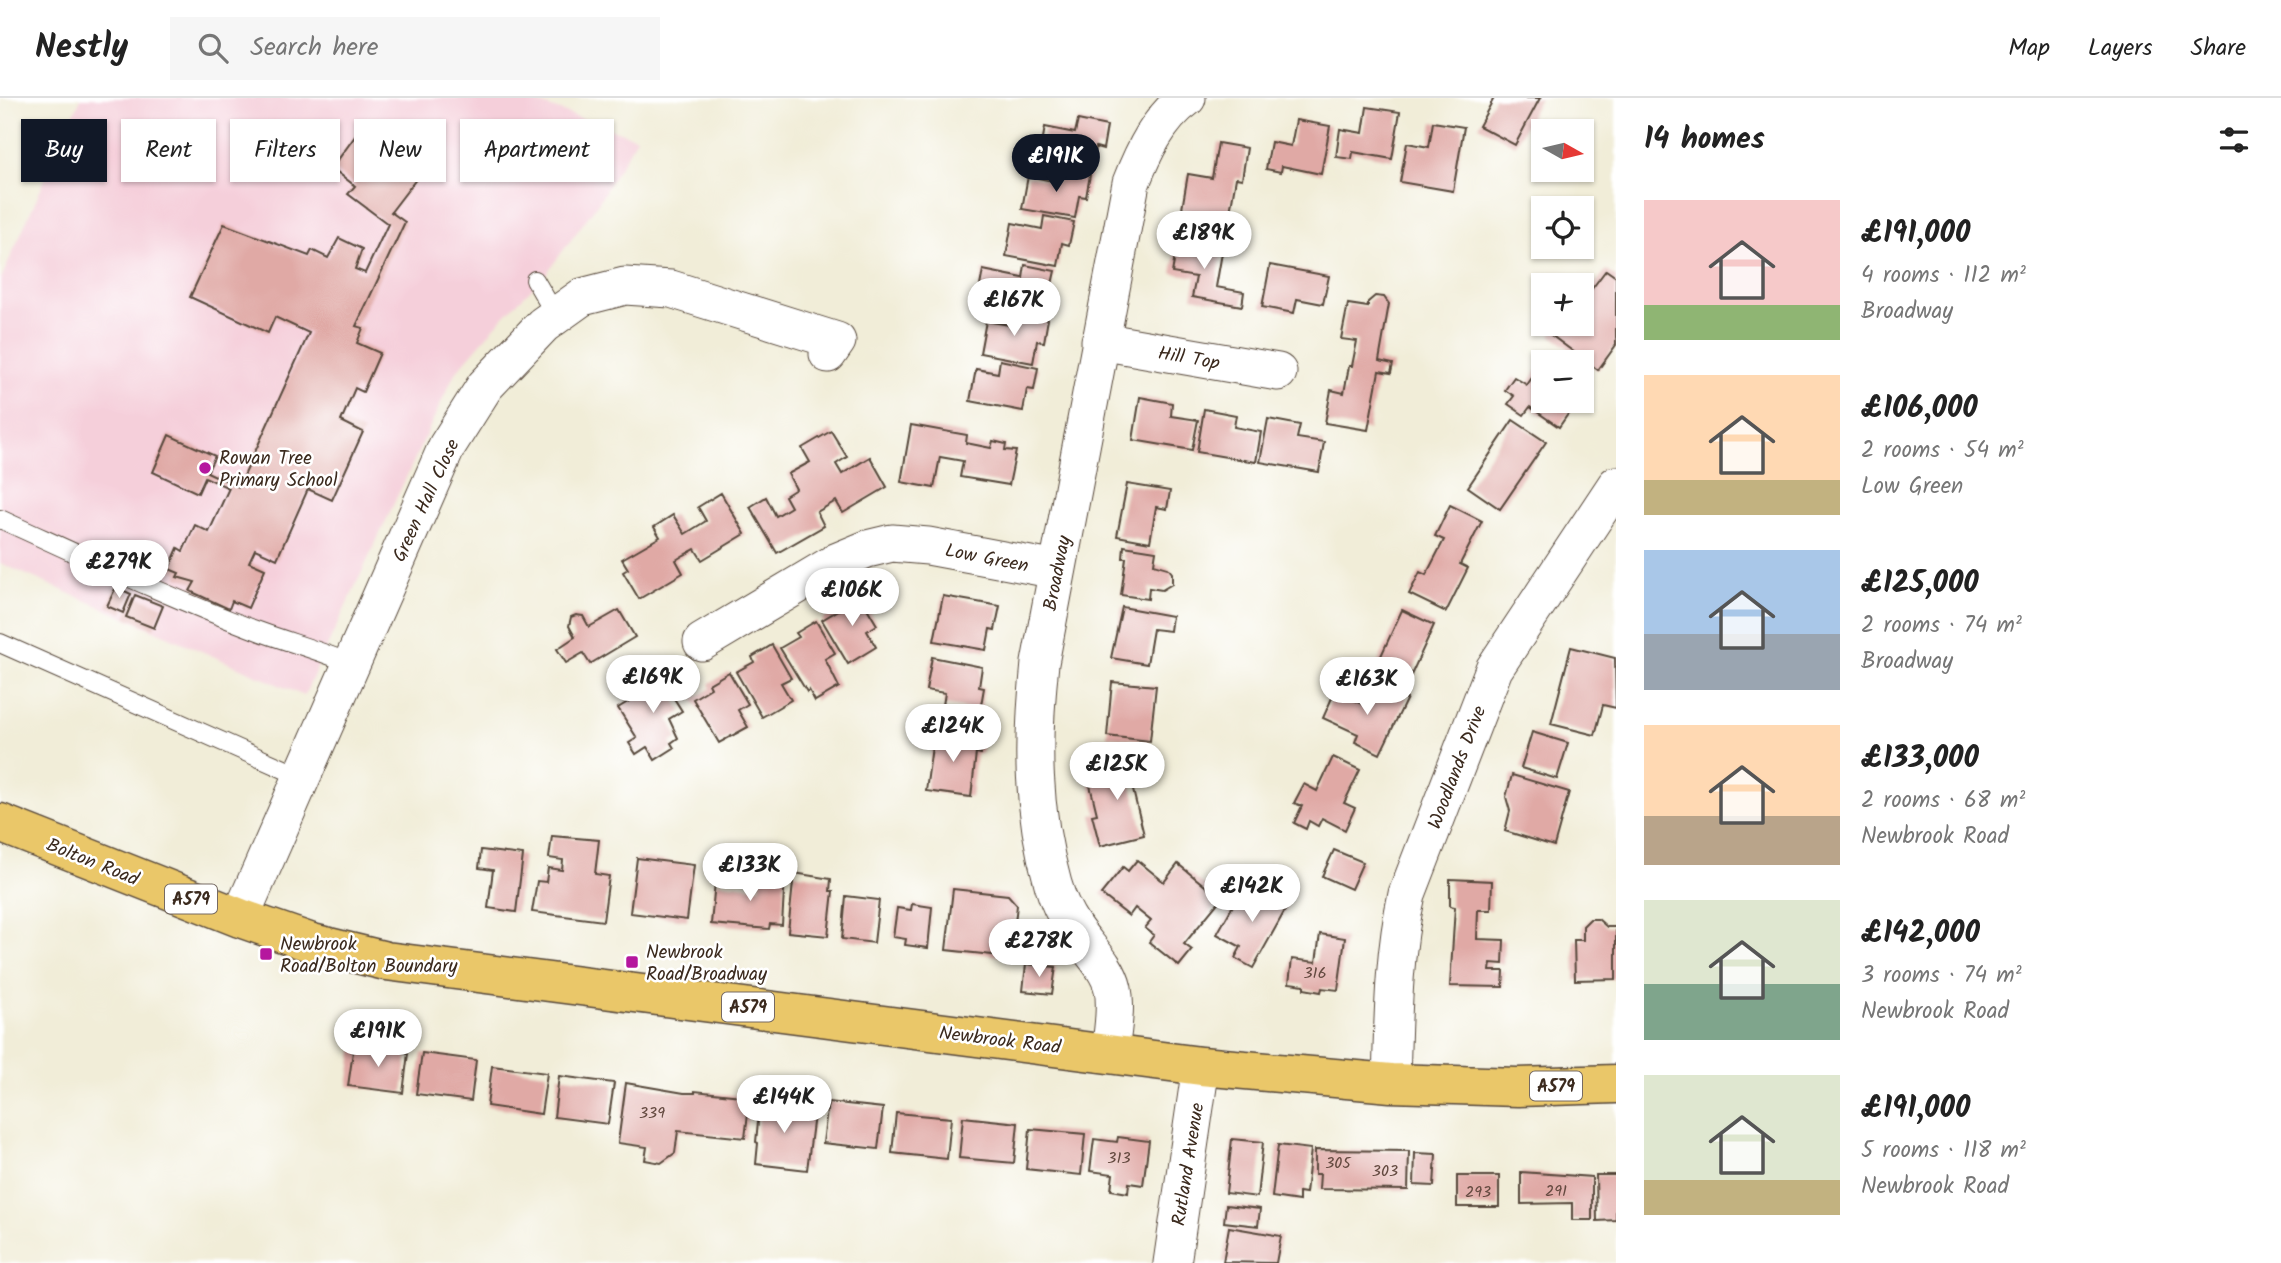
<!DOCTYPE html>
<meta charset="utf-8">
<style>
body{margin:0;font-family:Kalam,sans-serif;background:#f6f6f6;color:#222;height:100vh;display:flex;flex-direction:column;font-size:26px;white-space:nowrap}
*{box-sizing:border-box;margin:0}
p{font-size:23px;color:#767676}
.icon{flex:none;width:38px;height:38px;fill:none;stroke:currentColor;stroke-width:2;stroke-linecap:round;stroke-linejoin:round}
.map{position:relative;flex:1;overflow:hidden}
.sheet{display:flex;flex-direction:column;background:#fff;width:665px}
.sheet>*{flex:none}
.hud{position:absolute;left:21px;top:21px;width:665px;height:63px;display:flex;gap:14px}
.needle{width:46px;rotate:98deg}
.controls{position:absolute;left:1531px;top:21px;display:grid;gap:14px}
.controls a{display:grid;place-items:center;width:63px;height:63px;border-radius:0px;background:#fff;box-shadow:0 2px 5px #0004;font-size:35px}
.price{position:absolute;translate:-50% -60px;padding:0 16px;border-radius:24px;background:#fff;color:#222;font-size:23px;line-height:46px;filter:drop-shadow(0 2px 4px #0008)}
.price::after{content:'';position:absolute;left:50%;top:42px;width:21px;height:16px;margin-left:-10px;background:inherit;clip-path:polygon(0 0,100% 0,50% 100%)}
.price.current{background:#111827;color:#fff}
ul{padding:0;list-style:none}
li{display:flex;align-items:center;gap:21px;height:175px;padding:0 28px}
li span{display:grid;place-items:center;flex:none;width:196px;height:140px;border-radius:0px;color:#555}
li>.icon{margin-inline-start:auto}
span .icon{width:84px;height:84px;fill:#fffc;stroke-width:1}
li b{font-size:30px}
h2{display:flex;justify-content:space-between;align-items:center;height:84px;padding:0 28px;font-size:30px}
.pill{padding:0 24px;border-radius:0px;background:#fff;box-shadow:0 2px 5px #0004;font-size:24px;line-height:63px}
.pill.current{background:#111827;color:#fff}
header{display:flex;align-items:center;gap:42px;box-sizing:border-box;height:98px;padding:0 35px;background:#fff;border-bottom:2px solid #e0e0e0}
header strong{font-size:33px}
nav{display:flex;gap:38px;margin-inline-start:auto;font-size:24px}
.search{width:490px;height:63px;background:#f6f6f6;display:flex;align-items:center;gap:18px;box-sizing:border-box;padding:0 24px;border-radius:0px;color:#767676;font-size:26px}
main{display:flex;flex:1;min-height:0}
.map>svg:first-child{display:block}
</style>
<header>
<strong>Nestly</strong>
<div class="search"><svg class="icon" aria-label="search" viewBox="0 0 24 24"><circle cx="10" cy="10" r="6"/><path d="M15 15l6 6"/></svg>Search here</div>
<nav><a>Map</a><a>Layers</a><a>Share</a></nav>
</header>
<main>
<div class="map">
<svg width="1616" height="1165" viewBox="0 0 1616 1165">
<rect width="100%" height="100%" fill="#fff"/>
<filter id="ink" filterUnits="userSpaceOnUse"><feTurbulence type="fractalNoise" baseFrequency=".0143" numOctaves="2"/><feDisplacementMap in="SourceGraphic" scale="14" xChannelSelector="R" yChannelSelector="G"/><feConvolveMatrix kernelMatrix="1 2 1 2 8 2 1 2 1" color-interpolation-filters="sRGB"/></filter>
<filter id="wash" filterUnits="userSpaceOnUse"><feTurbulence type="fractalNoise" baseFrequency=".00686" numOctaves="4" result="noise"/><feDisplacementMap in="SourceGraphic" scale="28" xChannelSelector="R" yChannelSelector="G"/><feGaussianBlur stdDeviation="1.57" result="paint"/><feColorMatrix in="noise" values="0 0 0 0 0 0 0 0 0 0 0 0 0 0 0 0 0 1.4 0 .05"/><feComposite in="paint" operator="in"/></filter>
<g filter="url(#wash)">
<rect width="100%" height="100%" fill="#f1edd8"/>
<path fill="#f5cfda" d="M 81,0 L 523,0 L 637,40 L 596,108 L 546,176 L 504,218 L 455,275 L 304,598 L 0,465 L 0,183 Z"/>
<g id="blocks">
<g fill="#e0a9a5">
<path d="M 1494,0 L 1540,0 L 1515,47 L 1479,28 Z"/>
<path d="M 1367,9 L 1400,14 L 1392,61 L 1353,54 L 1352,61 L 1336,59 L 1340,31 L 1363,35 Z"/>
<path d="M 1078,22 L 1107,28 L 1103,51 L 1096,49 L 1092,72 L 1039,62 L 1045,29 L 1075,35 Z"/>
<path d="M 1296,22 L 1330,28 L 1321,76 L 1282,68 L 1281,74 L 1266,71 L 1271,44 L 1291,48 Z"/>
<path d="M 1433,24 L 1464,29 L 1453,93 L 1400,84 L 1407,45 L 1429,49 Z"/>
<path d="M 359,33 L 420,76 L 391,114 L 405,124 L 356,228 L 363,230 L 357,245 L 380,255 L 363,294 L 355,290 L 341,323 L 363,334 L 332,402 L 308,391 L 277,461 L 255,451 L 249,464 L 265,471 L 248,510 L 232,503 L 229,511 L 190,493 L 195,484 L 177,479 L 179,475 L 169,471 L 178,450 L 183,453 L 195,427 L 209,434 L 229,390 L 205,379 L 198,395 L 153,374 L 169,337 L 215,358 L 207,374 L 239,389 L 309,235 L 275,219 L 268,235 L 190,199 L 224,126 L 309,158 L 312,152 L 328,160 L 339,140 L 362,151 L 355,171 L 365,175 L 388,126 L 348,96 L 355,88 L 332,70 Z"/>
<path d="M 393,36 L 416,53 L 408,64 L 384,48 Z"/>
<path d="M 1218,45 L 1247,50 L 1242,81 L 1236,80 L 1229,120 L 1182,111 L 1188,76 L 1212,80 Z"/>
<path d="M 1060,71 L 1090,77 L 1086,99 L 1079,98 L 1075,120 L 1022,111 L 1028,78 L 1058,84 Z"/>
<path d="M 1044,118 L 1074,124 L 1069,147 L 1062,145 L 1058,168 L 1006,158 L 1012,125 L 1042,131 Z"/>
<path d="M 1178,141 L 1223,149 L 1216,189 L 1244,194 L 1242,208 L 1192,199 L 1196,179 L 1172,175 Z"/>
<path d="M 1025,167 L 1055,173 L 1050,195 L 1044,194 L 1039,216 L 977,204 L 983,172 L 1023,180 Z"/>
<path d="M 1270,167 L 1329,178 L 1323,206 L 1297,201 L 1294,215 L 1262,209 Z"/>
<path d="M 1606,172 L 1616,179 L 1616,247 L 1598,272 L 1551,237 L 1559,226 L 1582,226 L 1582,204 Z"/>
<path d="M 1375,198 L 1384,199 L 1389,206 L 1379,263 L 1393,266 L 1391,275 L 1379,273 L 1368,332 L 1325,325 L 1331,292 L 1344,295 L 1349,268 L 1352,268 L 1357,243 L 1341,241 L 1348,206 L 1368,209 L 1368,204 Z"/>
<path d="M 1019,216 L 1048,221 L 1044,244 L 1037,243 L 1033,265 L 980,255 L 986,223 L 1016,228 Z"/>
<path d="M 1547,258 L 1557,264 L 1544,264 L 1544,303 L 1577,303 L 1559,329 L 1530,309 L 1524,317 L 1508,306 L 1514,298 L 1505,292 L 1514,279 L 1527,287 Z"/>
<path d="M 1000,262 L 1038,270 L 1034,292 L 1027,291 L 1023,313 L 970,303 L 976,271 L 998,275 Z"/>
<path d="M 1140,299 L 1172,305 L 1171,318 L 1198,322 L 1192,352 L 1133,342 Z"/>
<path d="M 1204,311 L 1236,317 L 1234,329 L 1261,334 L 1256,364 L 1197,354 Z"/>
<path d="M 1268,321 L 1300,327 L 1297,340 L 1324,344 L 1319,374 L 1260,364 Z"/>
<path d="M 1513,322 L 1546,344 L 1500,411 L 1468,389 Z"/>
<path d="M 911,327 L 967,337 L 966,345 L 991,350 L 993,343 L 1006,346 L 1005,352 L 1016,353 L 1009,387 L 960,379 L 963,363 L 940,359 L 934,390 L 901,384 Z"/>
<path d="M 831,333 L 847,359 L 836,366 L 842,376 L 870,359 L 887,389 L 843,415 L 836,403 L 817,414 L 824,428 L 777,455 L 750,409 L 766,399 L 776,418 L 791,409 L 785,398 L 796,391 L 788,376 L 810,364 L 802,350 Z"/>
<path d="M 1127,386 L 1170,393 L 1167,411 L 1156,409 L 1150,444 L 1117,438 Z"/>
<path d="M 721,395 L 745,436 L 702,462 L 695,451 L 684,457 L 676,462 L 683,475 L 639,501 L 623,474 L 628,471 L 622,461 L 660,439 L 654,429 L 673,417 L 685,436 L 706,423 L 698,409 Z"/>
<path d="M 1450,407 L 1482,423 L 1460,466 L 1468,470 L 1446,514 L 1409,496 L 1420,474 L 1426,477 L 1444,442 L 1435,438 Z"/>
<path d="M 1124,448 L 1156,453 L 1154,466 L 1168,470 L 1172,475 L 1172,486 L 1162,492 L 1149,490 L 1148,501 L 1121,497 L 1126,460 L 1123,460 Z"/>
<path d="M 116,489 L 131,496 L 123,515 L 107,508 Z"/>
<path d="M 858,495 L 877,527 L 867,533 L 876,549 L 848,566 L 822,522 L 840,511 L 838,506 Z"/>
<path d="M 135,497 L 163,508 L 154,530 L 126,519 Z"/>
<path d="M 943,498 L 1000,508 L 995,532 L 990,531 L 986,552 L 934,543 Z"/>
<path d="M 1122,509 L 1172,518 L 1170,533 L 1153,531 L 1147,566 L 1111,560 Z"/>
<path d="M 619,512 L 635,539 L 590,566 L 583,555 L 566,565 L 557,551 L 575,539 L 569,528 L 571,519 L 576,517 L 583,518 L 589,529 Z"/>
<path d="M 1402,512 L 1434,527 L 1407,586 L 1375,571 Z"/>
<path d="M 816,523 L 835,555 L 825,561 L 839,589 L 815,603 L 809,592 L 807,594 L 780,550 L 799,539 L 796,535 Z"/>
<path d="M 772,547 L 791,580 L 781,585 L 791,602 L 762,619 L 736,574 L 754,564 L 752,559 Z"/>
<path d="M 1571,549 L 1615,560 L 1616,610 L 1603,607 L 1595,637 L 1551,626 Z"/>
<path d="M 932,559 L 982,569 L 979,589 L 984,590 L 980,613 L 943,607 L 945,595 L 926,592 Z"/>
<path d="M 662,569 L 675,591 L 670,594 L 682,613 L 669,621 L 678,640 L 671,645 L 674,650 L 655,662 L 647,649 L 636,656 L 629,645 L 637,640 L 618,610 L 644,594 L 637,584 Z"/>
<path d="M 729,574 L 748,606 L 738,612 L 748,629 L 719,645 L 693,601 L 711,590 L 709,586 Z"/>
<path d="M 1112,584 L 1156,588 L 1150,643 L 1107,638 Z"/>
<path d="M 1380,587 L 1407,600 L 1380,656 L 1355,644 L 1358,636 L 1323,620 L 1335,593 L 1369,609 Z"/>
<path d="M 934,634 L 983,641 L 981,656 L 976,655 L 971,699 L 926,693 Z"/>
<path d="M 1532,634 L 1568,645 L 1557,681 L 1521,670 Z"/>
<path d="M 1333,659 L 1360,672 L 1344,705 L 1355,710 L 1345,732 L 1322,720 L 1318,728 L 1309,723 L 1306,731 L 1294,725 L 1302,708 L 1294,705 L 1304,686 L 1317,693 Z"/>
<path d="M 1144,661 L 1149,680 L 1131,684 L 1144,737 L 1100,748 L 1092,717 L 1097,716 L 1087,675 Z"/>
<path d="M 1512,677 L 1569,694 L 1554,748 L 1505,733 L 1510,713 L 1506,699 Z"/>
<path d="M 552,738 L 599,742 L 595,776 L 609,778 L 603,823 L 532,814 L 537,783 L 546,784 L 548,770 L 562,772 L 563,762 L 549,760 Z"/>
<path d="M 481,752 L 523,757 L 516,814 L 488,810 L 493,772 L 479,770 Z"/>
<path d="M 1334,752 L 1363,764 L 1351,791 L 1322,778 Z"/>
<path d="M 637,760 L 694,767 L 687,822 L 630,815 Z"/>
<path d="M 1137,762 L 1164,784 L 1178,766 L 1221,801 L 1184,846 L 1192,852 L 1179,868 L 1149,844 L 1154,837 L 1145,830 L 1151,823 L 1135,810 L 1129,818 L 1101,796 L 1123,769 L 1128,773 Z"/>
<path d="M 762,774 L 785,777 L 782,827 L 770,826 L 769,831 L 711,826 L 715,784 L 760,789 Z"/>
<path d="M 794,775 L 831,781 L 830,793 L 833,793 L 828,838 L 788,834 Z"/>
<path d="M 1450,781 L 1492,783 L 1491,812 L 1478,812 L 1477,841 L 1504,842 L 1503,866 L 1491,865 L 1490,873 L 1504,873 L 1503,889 L 1450,888 L 1455,809 L 1450,808 Z"/>
<path d="M 1245,786 L 1287,809 L 1253,870 L 1235,860 L 1241,849 L 1217,836 Z"/>
<path d="M 953,791 L 1008,797 L 1017,807 L 1011,859 L 946,852 Z"/>
<path d="M 846,798 L 879,802 L 874,845 L 842,841 Z"/>
<path d="M 912,806 L 932,809 L 928,850 L 905,847 L 906,841 L 893,839 L 897,810 L 911,812 Z"/>
<path d="M 1590,821 L 1598,821 L 1607,829 L 1616,829 L 1616,881 L 1575,882 L 1574,842 L 1583,842 L 1583,828 Z"/>
<path d="M 1320,836 L 1345,840 L 1338,892 L 1322,890 L 1321,894 L 1304,891 L 1304,887 L 1289,885 L 1292,861 L 1316,864 Z"/>
<path d="M 1026,866 L 1056,869 L 1052,896 L 1023,893 Z"/>
<path d="M 354,947 L 408,955 L 403,995 L 348,988 Z"/>
<path d="M 422,955 L 476,962 L 471,1003 L 416,996 Z"/>
<path d="M 492,968 L 547,975 L 541,1016 L 487,1008 Z"/>
<path d="M 559,978 L 614,985 L 608,1026 L 554,1019 Z"/>
<path d="M 626,985 L 684,995 L 695,995 L 695,993 L 750,999 L 745,1040 L 678,1033 L 675,1055 L 661,1065 L 645,1062 L 647,1049 L 618,1045 Z"/>
<path d="M 760,1003 L 815,1009 L 807,1072 L 756,1066 L 758,1045 L 756,1044 Z"/>
<path d="M 828,1004 L 883,1010 L 878,1051 L 823,1045 Z"/>
<path d="M 896,1015 L 951,1020 L 947,1061 L 892,1055 Z"/>
<path d="M 963,1019 L 1018,1025 L 1014,1065 L 959,1060 Z"/>
<path d="M 1030,1031 L 1085,1036 L 1081,1077 L 1026,1071 Z"/>
<path d="M 1118,1039 L 1149,1043 L 1143,1087 L 1129,1085 L 1128,1095 L 1111,1092 L 1113,1076 L 1090,1073 L 1094,1041 L 1117,1044 Z"/>
<path d="M 1232,1041 L 1263,1044 L 1257,1099 L 1226,1095 Z"/>
<path d="M 1278,1047 L 1311,1051 L 1306,1095 L 1299,1094 L 1299,1103 L 1272,1099 Z"/>
<path d="M 1315,1052 L 1409,1053 L 1408,1092 L 1319,1091 L 1320,1076 L 1315,1076 Z"/>
<path d="M 1415,1055 L 1436,1056 L 1434,1088 L 1414,1087 Z"/>
<path d="M 1521,1074 L 1592,1079 L 1592,1122 L 1572,1122 L 1572,1105 L 1521,1106 Z"/>
<path d="M 1596,1077 L 1616,1077 L 1616,1122 L 1597,1123 Z"/>
<rect x="1457" y="1078" width="42" height="31"/>
<path d="M 1226,1107 L 1260,1111 L 1258,1128 L 1224,1124 Z"/>
<path d="M 1229,1129 L 1281,1138 L 1276,1165 L 1223,1164 Z"/>
</g>
</g>
</g>
<g filter="url(#ink)">
<use href="#blocks" fill-opacity="0" stroke="#56473a" stroke-width="2"/>
<g fill="none" stroke-linecap="round" stroke-linejoin="round">
<g stroke="#56473a" stroke-width="20">
<g id="lane">
<path d="M 535,182 L 556,218"/>
<path d="M 0,421 C 86,460 172,501 261,534 C 291,545 322,553 351,566"/>
<path d="M 0,545 L 302,679"/>
</g>
</g>
<g stroke="#56473a" stroke-width="39">
<g id="street">
<path d="M 1100,243 L 1278,274"/>
<path d="M 702,544 L 838,463 L 867,451 L 892,445 L 928,448 L 1057,472"/>
<path d="M 240,820 L 447,348 L 485,288 L 543,227 L 582,199 L 625,188 L 671,191 L 837,243 L 828,256"/>
<path d="M 1110,955 C 1112,935 1117,911 1113,891 C 1108,868 1086,849 1073,829 C 1065,817 1057,800 1053,786 C 1031,709 1032,643 1040,565 L 1131,85 C 1143,54 1159,20 1187,0"/>
<path d="M 1391,985 C 1393,921 1393,858 1407,796 L 1494,571 L 1616,387"/>
<path d="M 1172,1165 L 1201,968"/>
</g>
</g>
<g stroke="#56473a" stroke-width="41">
<path id="highway" d="M 0,725 L 240,820 L 312,845 L 386,863 L 1201,968 L 1391,985 L 1518,989 L 1616,986"/>
</g>
<use href="#lane" stroke="#fff" stroke-width="18"/>
<use href="#street" stroke="#fff" stroke-width="37"/>
<use href="#highway" stroke="#eac769" stroke-width="38"/>
</g>
</g>
<g fill="#b5179e" stroke="#fff" stroke-width="2.5">
<circle cx="205" cy="370" r="7"/>
<rect x="259" y="849" width="14" height="14" rx="3.5"/>
<rect x="625" y="857" width="14" height="14" rx="3.5"/>
</g>
<g text-anchor="middle" stroke-width="5" stroke-linejoin="round" paint-order="stroke">
<g font-size="16" fill="#644a40">
<text x="1315" y="880">316</text>
<text x="652" y="1020">339</text>
<text x="1119" y="1065">313</text>
<text x="1338" y="1070">305</text>
<text x="1385" y="1078">303</text>
<text x="1556" y="1098">291</text>
<text x="1478" y="1099">293</text>
</g>
<g fill="#fff" stroke="#766a62" stroke-width="2">
<rect x="165" y="786.5" width="52" height="29" rx="5"/>
<rect x="722" y="894.5" width="52" height="29" rx="5"/>
<rect x="1530" y="973.5" width="52" height="29" rx="5"/>
</g>
<g font-size="18" font-weight="bold" fill="#3b2a1e">
<text x="191" y="807">A579</text>
<text x="748" y="915">A579</text>
<text x="1556" y="994">A579</text>
</g>
<g font-size="19" fill="#3b2a1e" stroke="#fff">
<text transform="translate(1189 259) rotate(10)" y="7">Hill Top</text>
<text transform="translate(425 402) rotate(-65)" y="7">Green Hall Close</text>
<text transform="translate(987 459) rotate(11)" y="7">Low Green</text>
<text transform="translate(1056 475) rotate(-79)" y="7">Broadway</text>
<text transform="translate(1456 669) rotate(-69)" y="7">Woodlands Drive</text>
<text transform="translate(93 763) rotate(22)" y="7">Bolton Road</text>
<text transform="translate(1000 941) rotate(7)" y="7">Newbrook Road</text>
<text transform="translate(1187 1066) rotate(-81)" y="7">Rutland Avenue</text>
</g>
<g font-size="19" fill="#3b2a1e" stroke="#fff" text-anchor="start">
<text x="219" y="366">Rowan Tree<tspan x="219" dy="22">Primary School</tspan></text>
<text x="280" y="852">Newbrook<tspan x="280" dy="22">Road/Bolton Boundary</tspan></text>
<text x="646" y="860">Newbrook<tspan x="646" dy="22">Road/Broadway</tspan></text>
</g>
</g>
</svg>
<div class="controls">
<a><svg class="needle" viewBox="-14 -14 28 28"><path d="M0-13l5 13h-10z" fill="#e53935"/><path d="M0 13l5-13h-10z" fill="#767676"/></svg></a>
<a><svg class="icon" aria-label="locate" viewBox="0 0 24 24"><circle cx="12" cy="12" r="6"/><path d="M12 2v4M12 18v4M2 12h4M18 12h4"/></svg></a>
<a>+</a>
<a>−</a>
</div>
<b class="price current" style="left:1056px;top:96px">£191K</b>
<b class="price" style="left:1204px;top:173px">£189K</b>
<b class="price" style="left:1014px;top:240px">£167K</b>
<b class="price" style="left:119px;top:502px">£279K</b>
<b class="price" style="left:852px;top:530px">£106K</b>
<b class="price" style="left:653px;top:617px">£169K</b>
<b class="price" style="left:1367px;top:619px">£163K</b>
<b class="price" style="left:953px;top:666px">£124K</b>
<b class="price" style="left:1117px;top:704px">£125K</b>
<b class="price" style="left:750px;top:805px">£133K</b>
<b class="price" style="left:1252px;top:826px">£142K</b>
<b class="price" style="left:1039px;top:881px">£278K</b>
<b class="price" style="left:378px;top:971px">£191K</b>
<b class="price" style="left:784px;top:1037px">£144K</b>
<div class="hud">
<a class="pill current">Buy</a>
<a class="pill">Rent</a>
<a class="pill">Filters</a>
<a class="pill">New</a>
<a class="pill">Apartment</a>
</div>
</div>
<section class="sheet">
<h2>14 homes<svg class="icon" aria-label="filters" viewBox="0 0 24 24"><path d="M4 7h16M4 17h16"/><circle cx="9" cy="7" r="2"/><circle cx="15" cy="17" r="2"/></svg></h2>
<ul>
<li><span style="background:linear-gradient(#f6c9c9 75%,#8fb573 0)"><svg class="icon" aria-label="home" viewBox="0 0 24 24"><path d="M3 11l9-7 9 7M6 9v11h12V9"/></svg></span><div><b>£191,000</b><p>4 rooms · 112 m²</p><p>Broadway</p></div></li>
<li><span style="background:linear-gradient(#ffd9b3 75%,#c2b280 0)"><svg class="icon" aria-label="home" viewBox="0 0 24 24"><path d="M3 11l9-7 9 7M6 9v11h12V9"/></svg></span><div><b>£106,000</b><p>2 rooms · 54 m²</p><p>Low Green</p></div></li>
<li><span style="background:linear-gradient(#a9c7e8 60%,#9aa5b1 0)"><svg class="icon" aria-label="home" viewBox="0 0 24 24"><path d="M3 11l9-7 9 7M6 9v11h12V9"/></svg></span><div><b>£125,000</b><p>2 rooms · 74 m²</p><p>Broadway</p></div></li>
<li><span style="background:linear-gradient(#ffd9b3 65%,#b9a48a 0)"><svg class="icon" aria-label="home" viewBox="0 0 24 24"><path d="M3 11l9-7 9 7M6 9v11h12V9"/></svg></span><div><b>£133,000</b><p>2 rooms · 68 m²</p><p>Newbrook Road</p></div></li>
<li><span style="background:linear-gradient(#dfe7d0 60%,#7fa58c 0)"><svg class="icon" aria-label="home" viewBox="0 0 24 24"><path d="M3 11l9-7 9 7M6 9v11h12V9"/></svg></span><div><b>£142,000</b><p>3 rooms · 74 m²</p><p>Newbrook Road</p></div></li>
<li><span style="background:linear-gradient(#dfe7d0 75%,#c2b280 0)"><svg class="icon" aria-label="home" viewBox="0 0 24 24"><path d="M3 11l9-7 9 7M6 9v11h12V9"/></svg></span><div><b>£191,000</b><p>5 rooms · 118 m²</p><p>Newbrook Road</p></div></li>
</ul>
</section>
</main>
